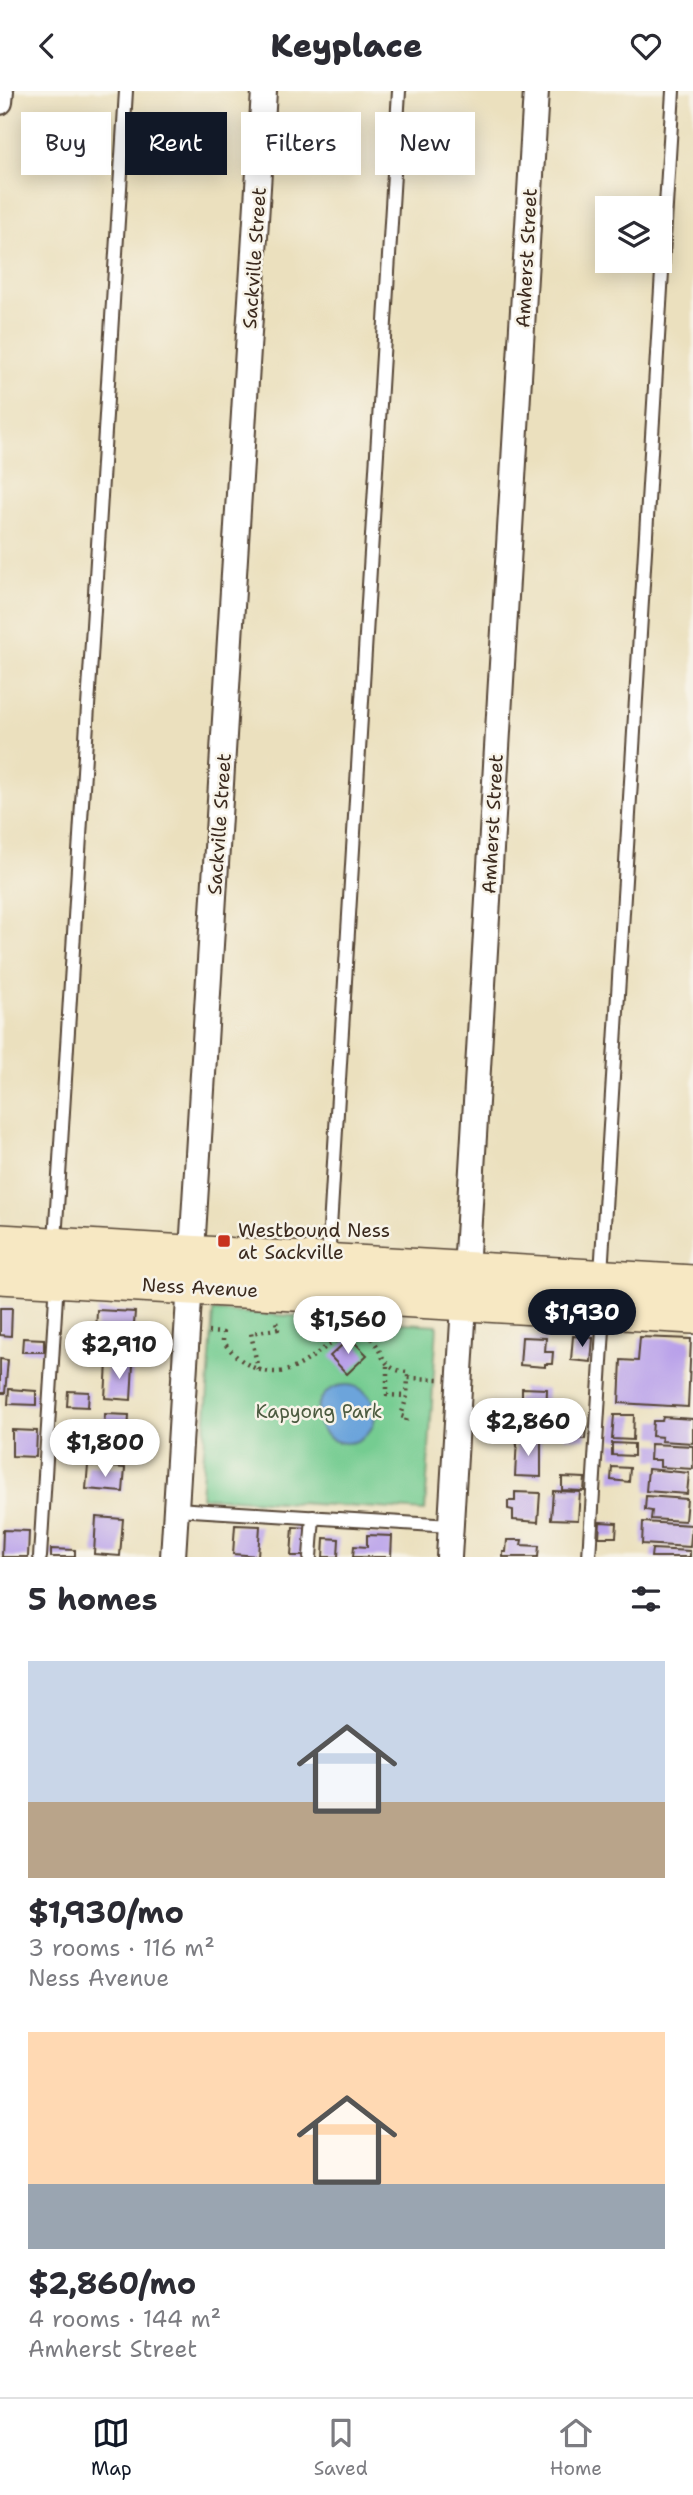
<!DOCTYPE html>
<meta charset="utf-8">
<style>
body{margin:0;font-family:"Shantell Sans",sans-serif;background:#f2f2f3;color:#2b2b33;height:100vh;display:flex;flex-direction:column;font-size:26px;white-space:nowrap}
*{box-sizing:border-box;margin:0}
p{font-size:23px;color:#7c7c81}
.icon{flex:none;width:38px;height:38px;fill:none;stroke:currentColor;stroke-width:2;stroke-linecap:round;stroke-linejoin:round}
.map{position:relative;height:1466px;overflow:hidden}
.drawer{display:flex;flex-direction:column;background:#fff;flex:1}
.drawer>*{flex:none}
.top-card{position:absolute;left:21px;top:21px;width:651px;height:63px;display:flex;gap:14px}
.buttons{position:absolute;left:595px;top:105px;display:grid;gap:14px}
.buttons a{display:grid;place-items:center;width:77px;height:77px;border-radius:0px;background:#fff;box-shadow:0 4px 18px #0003;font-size:35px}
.price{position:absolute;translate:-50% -60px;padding:0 16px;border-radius:24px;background:#fff;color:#222;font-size:23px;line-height:46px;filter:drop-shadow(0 2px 4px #0008)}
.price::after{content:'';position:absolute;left:50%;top:42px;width:21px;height:16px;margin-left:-10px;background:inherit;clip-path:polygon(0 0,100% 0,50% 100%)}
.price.selected{background:#111827;color:#fff}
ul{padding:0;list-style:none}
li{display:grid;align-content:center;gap:14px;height:371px;padding:0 28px}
li span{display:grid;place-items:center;height:217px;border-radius:0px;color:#555}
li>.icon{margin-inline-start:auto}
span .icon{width:126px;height:126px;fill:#fffc;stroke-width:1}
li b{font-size:30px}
h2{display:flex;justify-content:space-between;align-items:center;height:84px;padding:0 28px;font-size:30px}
.tag{padding:0 24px;border-radius:0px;background:#fff;box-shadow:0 4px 18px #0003;font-size:24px;line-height:63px}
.tag.selected{background:#111827;color:#fff}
header{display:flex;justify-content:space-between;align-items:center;height:91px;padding:0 28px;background:#fff;font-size:32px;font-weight:800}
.menu{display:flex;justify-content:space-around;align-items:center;height:98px;border-top:2px solid #e1e1e2;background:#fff;font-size:19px;color:#7c7c81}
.menu a{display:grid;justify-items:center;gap:4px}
.menu .selected{color:#111827}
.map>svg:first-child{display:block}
</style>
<header><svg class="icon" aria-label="back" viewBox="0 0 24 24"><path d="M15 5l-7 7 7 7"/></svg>Keyplace<svg class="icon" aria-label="heart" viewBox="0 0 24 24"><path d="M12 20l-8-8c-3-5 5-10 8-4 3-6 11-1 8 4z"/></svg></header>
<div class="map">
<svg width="693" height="1466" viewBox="0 0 693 1466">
<rect width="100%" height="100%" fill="#f7f3e8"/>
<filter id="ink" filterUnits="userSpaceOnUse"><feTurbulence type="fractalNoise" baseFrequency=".0143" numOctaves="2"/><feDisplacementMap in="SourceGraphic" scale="14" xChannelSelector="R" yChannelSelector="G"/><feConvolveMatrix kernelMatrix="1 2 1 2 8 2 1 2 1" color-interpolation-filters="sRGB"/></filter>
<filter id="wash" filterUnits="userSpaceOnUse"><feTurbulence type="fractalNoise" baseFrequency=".00686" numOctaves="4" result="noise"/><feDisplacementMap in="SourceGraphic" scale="28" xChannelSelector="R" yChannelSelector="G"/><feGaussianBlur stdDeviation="1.57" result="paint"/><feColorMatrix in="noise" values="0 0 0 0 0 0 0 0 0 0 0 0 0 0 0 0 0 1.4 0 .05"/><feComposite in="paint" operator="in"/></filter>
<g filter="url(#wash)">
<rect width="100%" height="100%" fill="#ebe0be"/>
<path fill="#75cc91" stroke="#587b58" stroke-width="2" d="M 213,1220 L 437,1234 L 425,1420 L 201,1406 Z"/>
<circle fill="#6ca4db" stroke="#54677c" stroke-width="2" cx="346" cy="1323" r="29"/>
<g id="blocks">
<g fill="#b9a1ea">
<path d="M 0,1217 L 12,1217 L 11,1245 L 0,1244 Z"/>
<path d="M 97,1219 L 135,1221 L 133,1245 L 96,1243 Z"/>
<path d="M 573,1245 L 593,1247 L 591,1271 L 571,1269 Z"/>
<path d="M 522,1246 L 546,1247 L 545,1261 L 553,1261 L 552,1273 L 545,1273 L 545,1276 L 520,1274 Z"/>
<path d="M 640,1246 L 691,1248 L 688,1316 L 619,1312 L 621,1269 L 638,1270 Z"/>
<path d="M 23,1247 L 44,1248 L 44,1261 L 22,1261 Z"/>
<path d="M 350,1247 L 367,1264 L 347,1283 L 330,1265 Z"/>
<path d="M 0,1268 L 8,1269 L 5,1302 L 0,1302 Z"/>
<path d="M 107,1271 L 133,1273 L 131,1309 L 105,1307 Z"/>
<path d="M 522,1297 L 547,1298 L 546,1328 L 520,1326 L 520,1315 L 516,1315 L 517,1307 L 522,1307 Z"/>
<path d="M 9,1298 L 36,1300 L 36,1314 L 8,1313 Z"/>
<path d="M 68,1300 L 89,1301 L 88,1316 L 67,1315 Z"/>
<path d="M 105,1323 L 129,1324 L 127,1361 L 102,1359 Z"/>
<path d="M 614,1324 L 634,1324 L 633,1349 L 612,1348 Z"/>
<path d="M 663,1326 L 693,1328 L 693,1352 L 661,1350 L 662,1346 L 652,1345 L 653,1330 L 662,1330 Z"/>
<path d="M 564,1334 L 586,1335 L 585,1348 L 564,1347 Z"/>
<path d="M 12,1339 L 37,1340 L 36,1366 L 12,1365 Z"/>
<path d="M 60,1343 L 85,1344 L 83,1367 L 58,1365 Z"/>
<path d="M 517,1347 L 541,1349 L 541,1386 L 515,1385 Z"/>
<path d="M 612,1352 L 634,1353 L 634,1365 L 612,1364 Z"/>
<path d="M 651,1353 L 693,1355 L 693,1378 L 660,1376 L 660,1369 L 650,1369 Z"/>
<path d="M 88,1374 L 125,1377 L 123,1401 L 86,1398 Z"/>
<path d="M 612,1376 L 630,1377 L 629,1391 L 611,1389 Z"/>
<path d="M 648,1378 L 689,1382 L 687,1403 L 646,1400 Z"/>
<path d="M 562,1386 L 585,1387 L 584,1400 L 562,1399 Z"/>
<path d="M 553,1400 L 580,1401 L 578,1429 L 551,1428 Z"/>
<path d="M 515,1401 L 540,1402 L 538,1431 L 513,1429 L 513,1419 L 508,1418 L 508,1410 L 515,1410 Z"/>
<path d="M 646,1405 L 687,1408 L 685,1430 L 651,1428 L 652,1420 L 645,1419 Z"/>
<path d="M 96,1426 L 123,1428 L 120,1465 L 94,1463 Z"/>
<path d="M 600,1431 L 617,1432 L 616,1446 L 599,1446 Z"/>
<path d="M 643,1431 L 692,1434 L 690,1456 L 642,1453 Z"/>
<path d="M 235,1434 L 260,1435 L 258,1465 L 233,1463 Z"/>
<path d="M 293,1436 L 309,1437 L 307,1465 L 291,1465 Z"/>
<path d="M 3,1439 L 29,1440 L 28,1466 L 2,1466 Z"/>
<path d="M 367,1444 L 392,1445 L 391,1466 L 353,1466 L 354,1455 L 367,1456 Z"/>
<path d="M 324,1447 L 339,1448 L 338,1466 L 323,1466 Z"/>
<path d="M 507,1449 L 522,1449 L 521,1454 L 539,1455 L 538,1466 L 503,1466 L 503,1461 L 506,1461 Z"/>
<path d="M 51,1458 L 75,1459 L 75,1466 L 51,1466 Z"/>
<path d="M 652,1458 L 690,1460 L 690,1466 L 651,1466 Z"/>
</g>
</g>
</g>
<g filter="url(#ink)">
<use href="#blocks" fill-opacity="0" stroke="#554536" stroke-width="2"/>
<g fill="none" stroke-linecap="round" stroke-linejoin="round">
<g stroke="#554536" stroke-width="16">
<g id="lane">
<path d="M 55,1150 L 126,0"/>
<path d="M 328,1170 L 399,0"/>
<path d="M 601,1183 L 673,0"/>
<path d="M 176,1418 L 451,1435"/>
<path d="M 40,1466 L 57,1189"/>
<path d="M 310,1466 L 313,1426"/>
<path d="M 589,1466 L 604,1222"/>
</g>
</g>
<g stroke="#554536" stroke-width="28">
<g id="street">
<path d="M 0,11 L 1,0"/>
<path d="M 173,1466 L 264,0"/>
<path d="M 449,1466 L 536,0"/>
</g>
</g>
<g stroke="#554536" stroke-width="38">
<g id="secondary">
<path d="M 0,1151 L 693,1192"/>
<path d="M 0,1185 L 693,1225"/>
</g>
</g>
<g stroke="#554536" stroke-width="4.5" stroke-dasharray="2 5" stroke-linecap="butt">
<path d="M 208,1241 L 223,1242 L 223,1250 C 239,1273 266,1289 294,1277 C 305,1272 316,1263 326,1256 C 337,1249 347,1240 361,1240 C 386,1250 374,1279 408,1281 L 408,1287"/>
<path d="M 387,1275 L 387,1304 L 407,1305"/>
<path d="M 258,1279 L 251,1242 L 278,1238 L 276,1231 L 274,1231"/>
<path d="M 406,1330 L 407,1327 L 401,1325 L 407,1305 L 408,1287 L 439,1288"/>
</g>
<use href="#lane" stroke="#fff" stroke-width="12"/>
<use href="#street" stroke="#fff" stroke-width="24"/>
<use href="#secondary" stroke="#f7e8c3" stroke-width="35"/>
</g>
</g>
<rect fill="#c8321e" stroke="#f7f3e8" stroke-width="2.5" x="217" y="1143" width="14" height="14" rx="3.5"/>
<g text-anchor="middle" stroke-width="5" stroke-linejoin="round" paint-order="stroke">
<g font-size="19" fill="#3b2a1e" stroke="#f7f3e8">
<text transform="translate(254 167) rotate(-86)" y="7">Sackville Street</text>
<text transform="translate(526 167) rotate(-87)" y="7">Amherst Street</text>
<text transform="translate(219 733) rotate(-86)" y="7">Sackville Street</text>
<text transform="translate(492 733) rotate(-87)" y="7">Amherst Street</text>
<text transform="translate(200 1196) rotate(3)" y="7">Ness Avenue</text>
</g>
<g font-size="19" fill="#3b2a1e" stroke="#f7f3e8" text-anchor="start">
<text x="238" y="1146">Westbound Ness<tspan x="238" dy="22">at Sackville</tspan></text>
</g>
<g font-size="19" fill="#4c5b40" stroke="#f7f3e8">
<text x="319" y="1327">Kapyong Park</text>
</g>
</g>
</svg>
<div class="buttons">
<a><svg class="icon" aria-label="layers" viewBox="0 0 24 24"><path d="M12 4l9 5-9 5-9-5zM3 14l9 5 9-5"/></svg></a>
</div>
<b class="price selected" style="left:582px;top:1258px">$1,930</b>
<b class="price" style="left:348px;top:1265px">$1,560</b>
<b class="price" style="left:119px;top:1290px">$2,910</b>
<b class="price" style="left:528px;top:1367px">$2,860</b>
<b class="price" style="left:105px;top:1388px">$1,800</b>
<div class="top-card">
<a class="tag">Buy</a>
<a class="tag selected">Rent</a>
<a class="tag">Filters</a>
<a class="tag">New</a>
</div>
</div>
<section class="drawer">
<h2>5 homes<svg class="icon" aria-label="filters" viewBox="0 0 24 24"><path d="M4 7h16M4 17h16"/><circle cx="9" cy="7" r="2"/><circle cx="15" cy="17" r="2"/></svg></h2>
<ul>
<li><span style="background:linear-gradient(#c9d6e8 65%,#b9a48a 0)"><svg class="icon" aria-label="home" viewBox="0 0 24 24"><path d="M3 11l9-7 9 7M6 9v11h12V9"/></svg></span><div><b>$1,930/mo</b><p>3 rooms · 116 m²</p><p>Ness Avenue</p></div></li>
<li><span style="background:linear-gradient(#ffd9b3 70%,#9aa5b1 0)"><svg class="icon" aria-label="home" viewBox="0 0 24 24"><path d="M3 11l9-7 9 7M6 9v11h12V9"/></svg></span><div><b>$2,860/mo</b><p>4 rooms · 144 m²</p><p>Amherst Street</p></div></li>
</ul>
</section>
<nav class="menu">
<a class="selected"><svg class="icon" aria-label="map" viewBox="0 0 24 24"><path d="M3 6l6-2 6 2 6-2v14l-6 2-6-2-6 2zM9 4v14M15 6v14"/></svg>Map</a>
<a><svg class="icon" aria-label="saved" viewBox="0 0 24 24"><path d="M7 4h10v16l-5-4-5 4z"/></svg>Saved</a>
<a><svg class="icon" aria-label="home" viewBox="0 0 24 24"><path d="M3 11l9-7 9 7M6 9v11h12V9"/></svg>Home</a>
</nav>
